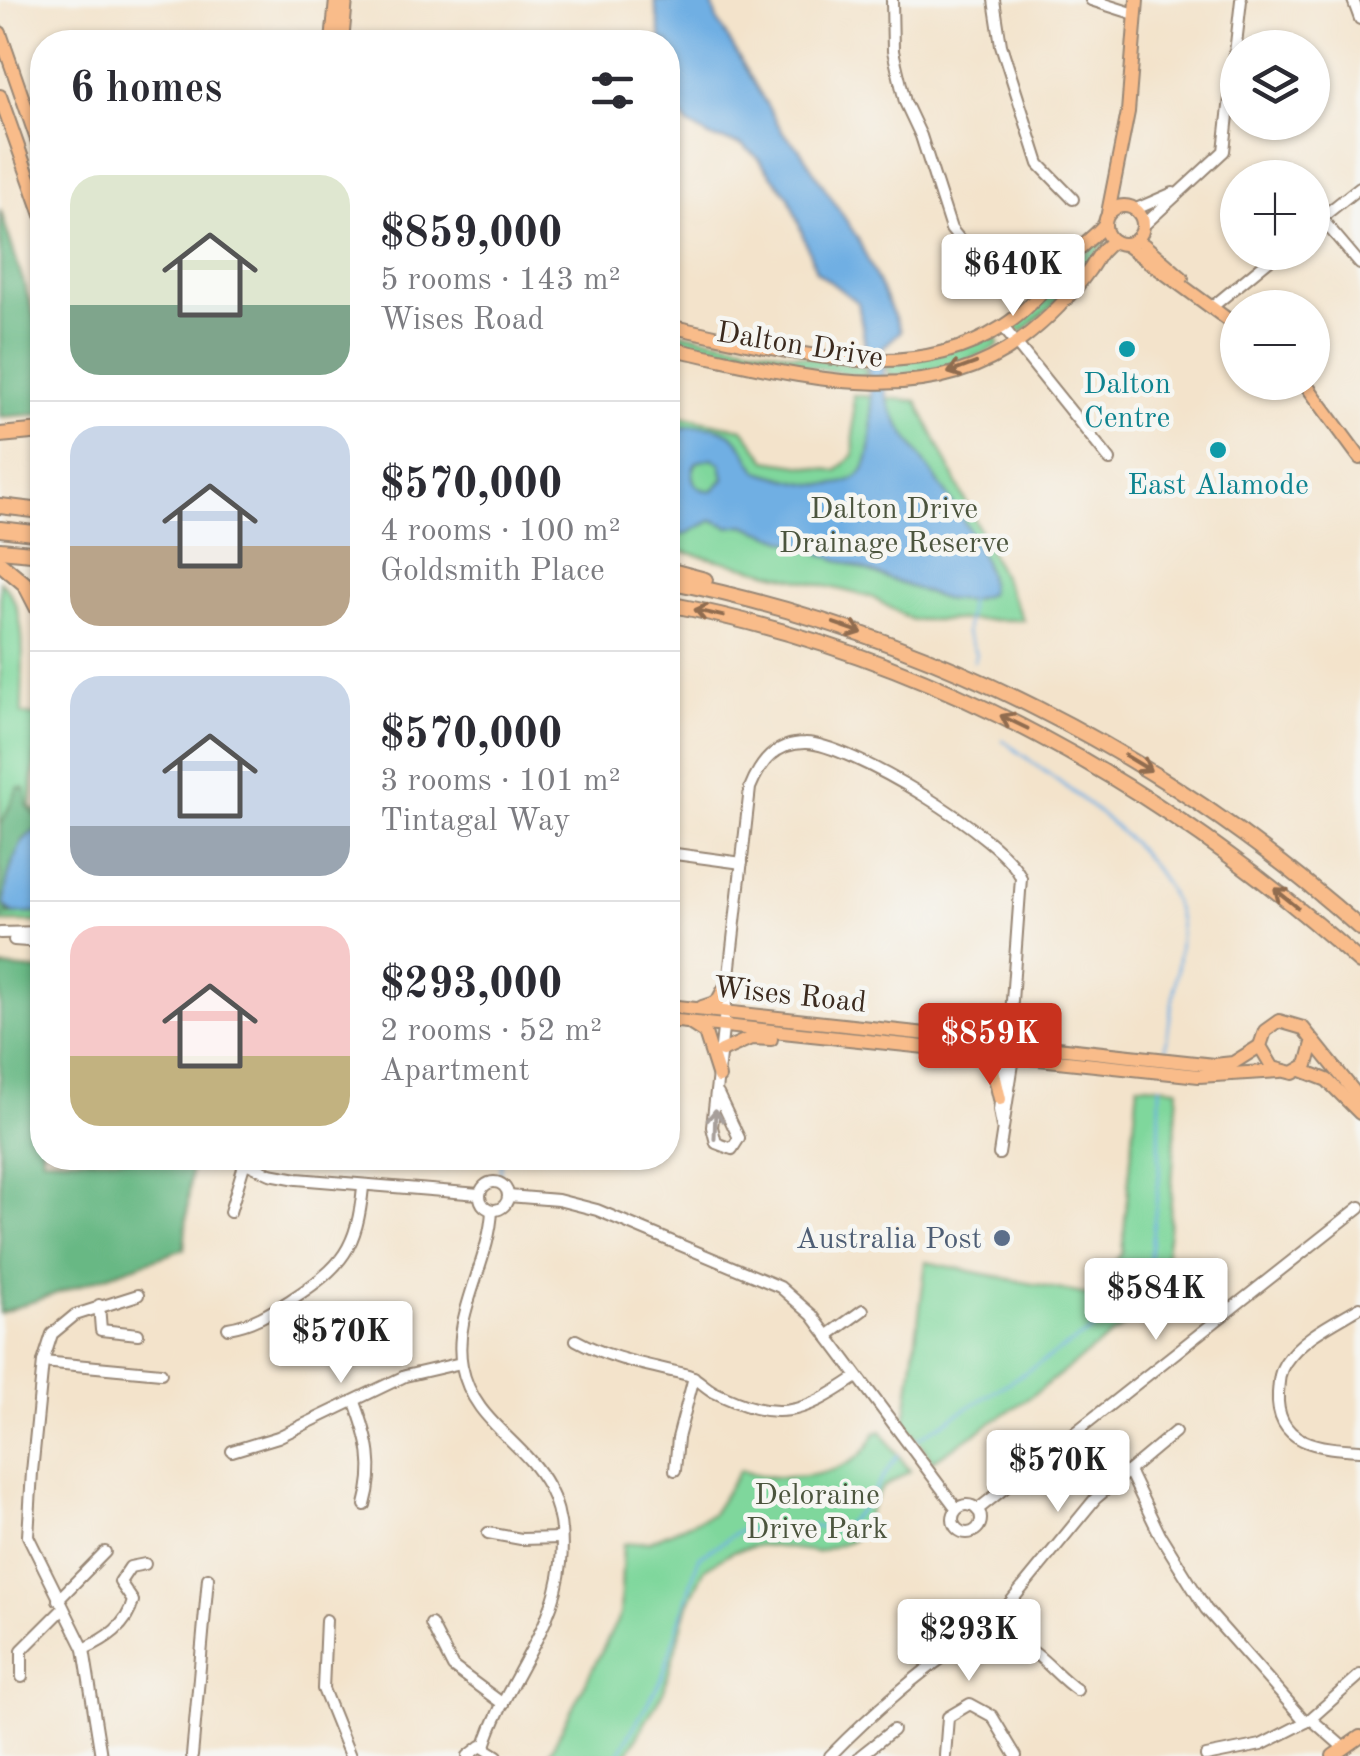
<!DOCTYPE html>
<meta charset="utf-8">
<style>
body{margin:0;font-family:"Old Standard TT",serif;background:#f2f2f3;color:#2b2b33;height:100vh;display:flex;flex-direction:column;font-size:38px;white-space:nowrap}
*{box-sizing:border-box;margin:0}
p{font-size:32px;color:#7c7c81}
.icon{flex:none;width:55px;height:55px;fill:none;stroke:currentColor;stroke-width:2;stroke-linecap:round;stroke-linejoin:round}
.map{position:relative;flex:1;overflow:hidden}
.side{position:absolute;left:30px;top:30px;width:650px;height:1140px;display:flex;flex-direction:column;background:#fff;border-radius:40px;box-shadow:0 2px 8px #0004}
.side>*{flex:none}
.controls{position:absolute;left:1220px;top:30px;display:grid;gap:20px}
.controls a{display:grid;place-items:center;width:110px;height:110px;border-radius:50%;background:#fff;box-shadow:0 2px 8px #0004;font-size:50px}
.price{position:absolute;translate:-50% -85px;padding:0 22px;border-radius:10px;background:#fff;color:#222;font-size:32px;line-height:65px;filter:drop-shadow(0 2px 5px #0008)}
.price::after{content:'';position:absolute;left:50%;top:60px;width:30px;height:22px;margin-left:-15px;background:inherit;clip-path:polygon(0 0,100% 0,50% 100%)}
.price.on{background:#c8321e;color:#fff}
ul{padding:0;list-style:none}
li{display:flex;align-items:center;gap:30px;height:250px;padding:0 40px}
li+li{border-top:2px solid #e1e1e2}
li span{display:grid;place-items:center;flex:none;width:280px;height:200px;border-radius:30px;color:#555}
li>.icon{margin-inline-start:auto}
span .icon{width:120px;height:120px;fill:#fffc;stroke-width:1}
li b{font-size:42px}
h2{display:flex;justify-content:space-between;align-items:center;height:120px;padding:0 40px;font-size:42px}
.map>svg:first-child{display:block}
</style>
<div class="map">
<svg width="1360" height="1756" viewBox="0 0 1360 1756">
<rect width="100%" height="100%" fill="#f6f6f2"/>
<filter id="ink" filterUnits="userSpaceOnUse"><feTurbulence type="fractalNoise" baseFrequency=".01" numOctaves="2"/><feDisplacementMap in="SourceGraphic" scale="20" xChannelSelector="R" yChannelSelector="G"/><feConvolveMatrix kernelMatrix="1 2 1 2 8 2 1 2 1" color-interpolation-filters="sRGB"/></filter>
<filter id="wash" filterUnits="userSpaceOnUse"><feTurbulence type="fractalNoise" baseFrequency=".0048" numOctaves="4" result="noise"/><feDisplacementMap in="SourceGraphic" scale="40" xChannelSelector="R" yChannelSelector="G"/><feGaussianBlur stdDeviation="2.25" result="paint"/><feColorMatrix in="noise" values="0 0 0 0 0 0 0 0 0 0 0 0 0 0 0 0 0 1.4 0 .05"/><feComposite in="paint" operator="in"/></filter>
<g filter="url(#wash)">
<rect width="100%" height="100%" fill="#f3e3cb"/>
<g fill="#7fd79c" stroke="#5d805d" stroke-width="2.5">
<path d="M 1101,237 L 1105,242 L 1053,305 L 1022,332 L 1016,329 L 1015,324 Z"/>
<path d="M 668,330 L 865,368 L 866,377 L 668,340 Z"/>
<path d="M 996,337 L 999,345 C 965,365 928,372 889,376 L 887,365 Z"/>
<path d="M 853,395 L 917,401 L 1023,620 L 912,620 L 871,597 L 668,548 L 668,422 L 680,416 L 743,429 L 767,460 L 837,471 L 854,455 Z"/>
<path d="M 0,581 C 32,609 21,675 22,714 L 38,717 L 31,807 L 42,814 L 42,922 L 0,922 Z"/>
<path d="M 1138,1084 L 1178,1088 L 1169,1231 L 1159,1299 L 1033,1395 L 933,1461 L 905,1422 L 926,1262 L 1087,1295 L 1122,1253 Z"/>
<path d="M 881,1431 L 910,1471 L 882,1488 L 853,1540 L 817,1552 L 761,1545 L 733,1551 L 705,1568 L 688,1604 L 664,1690 L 626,1756 L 548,1756 L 620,1615 L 623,1544 L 650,1541 L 712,1514 L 740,1470 C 777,1485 861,1479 875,1433 Z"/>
</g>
<g fill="#67b884" stroke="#517151" stroke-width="2.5">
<path d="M 0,209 L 42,340 L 41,414 L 0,417 Z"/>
<path d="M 18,788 L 25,788 L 28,807 L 40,820 L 38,832 L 24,839 L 6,887 L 6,911 L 14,914 L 0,918 L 0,827 Z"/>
<path d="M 0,967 L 42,971 L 42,1158 L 192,1158 L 184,1249 L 0,1313 Z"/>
</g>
<g fill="#6fafe3" stroke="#556c80" stroke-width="2.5" fill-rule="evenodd">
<path d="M 654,0 L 711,0 L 717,20 L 782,131 L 800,150 L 857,237 L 901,331 L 882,348 C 884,367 883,392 891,410 C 913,455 996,545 989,594 L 969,601 L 943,599 L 744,525 L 729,527 L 713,520 L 684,535 L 668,534 L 668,433 C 688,423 724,422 739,442 C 747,451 750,462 758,471 C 786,479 830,494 857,477 C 886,458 864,334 858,303 L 816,271 L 789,197 L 756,156 L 742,145 L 710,137 L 687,124 L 675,104 L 668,42 L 662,42 ZM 712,458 L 721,464 L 724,479 L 713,490 C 695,492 687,477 697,462 Z"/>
<path d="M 35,831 L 42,840 L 42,913 L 14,914 L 4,905 C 5,883 15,841 35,831 Z"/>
</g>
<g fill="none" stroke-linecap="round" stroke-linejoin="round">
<g stroke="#6fafe3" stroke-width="2.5">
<path d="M 969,601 L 966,633 L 976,654 L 974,661"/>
<path d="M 1003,740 C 1058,784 1181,857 1180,933 C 1180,971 1169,1011 1166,1049"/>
<path d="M 500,1172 L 502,1158"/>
<path d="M 918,1439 L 1091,1331 L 1147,1282 L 1159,1178 L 1160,1086"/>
<path d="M 617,1756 L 662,1678 L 699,1557 L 741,1530 L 798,1525 L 839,1530 L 864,1506 L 898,1455"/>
</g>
</g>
</g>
<g filter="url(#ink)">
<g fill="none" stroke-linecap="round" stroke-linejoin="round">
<g stroke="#978674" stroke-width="14">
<g id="minor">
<path d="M 892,0 L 893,51 L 905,102 L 921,136 L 951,229 L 974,257"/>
<path d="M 994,0 L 1001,45 L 1039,164 L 1073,199"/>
<path d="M 1091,0 L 1135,14"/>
<path d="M 1353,0 L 1360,19"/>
<path d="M 1136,209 L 1173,193"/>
<path d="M 1321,218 L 1360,264"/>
<path d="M 1144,225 L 1224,151 L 1241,0"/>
<path d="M 1312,225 L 1360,187"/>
<path d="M 1212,307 L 1279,252"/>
<path d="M 1003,327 L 1110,460"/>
<path d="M 668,853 L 742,863"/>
<path d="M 0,933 L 42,932"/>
<path d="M 14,940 L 42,942"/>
<path d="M 718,1094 L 739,1138 L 732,1149 L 716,1143 L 712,1127 L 750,788 C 760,763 775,743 805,743 C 847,742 1006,838 1021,878 L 1009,1042"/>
<path d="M 1002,1127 L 999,1110 L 1006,1056"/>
<path d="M 999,1154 L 1014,1057"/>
<path d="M 235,1158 L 270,1174 L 297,1179 L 479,1194"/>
<circle cx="494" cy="1196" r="14"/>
<path d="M 508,1196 L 558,1200 L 597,1210 L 780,1287 L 812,1315 L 957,1509"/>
<path d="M 230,1212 L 244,1165"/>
<path d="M 99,1305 L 101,1330 L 138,1334"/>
<path d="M 1360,1307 C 1335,1322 1301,1338 1285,1363 C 1279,1372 1279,1382 1278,1393 C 1275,1445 1320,1448 1360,1450"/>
<path d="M 228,1328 C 253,1324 270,1313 292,1299 C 343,1266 357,1248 363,1187"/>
<path d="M 827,1336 L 863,1310"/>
<path d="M 576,1340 C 612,1360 649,1365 688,1375 C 698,1378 704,1387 714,1392 C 777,1423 801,1415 857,1377"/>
<path d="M 43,1362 L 161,1373"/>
<path d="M 355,1402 C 369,1440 376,1466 365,1505"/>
<path d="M 232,1451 L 278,1437 L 405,1376 L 461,1363"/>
<path d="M 675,1470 L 678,1438 L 694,1377"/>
<path d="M 1129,1471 L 1160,1535 L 1206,1609 L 1306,1722"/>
<circle cx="967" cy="1519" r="14"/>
<path d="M 977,1510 L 1360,1207"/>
<path d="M 488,1533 L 521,1539 L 561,1538"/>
<path d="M 58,1600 L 105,1552"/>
<path d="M 943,1613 L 967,1643"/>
<path d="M 326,1620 L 323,1689 L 350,1756"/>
<path d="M 431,1624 L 453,1667 L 503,1704"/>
<path d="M 994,1637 L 1004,1610 L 1095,1499 L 1175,1432"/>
<path d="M 84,1649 C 106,1639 127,1626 133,1601 L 120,1582 L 130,1567 L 145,1564"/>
<path d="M 22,1677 L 22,1650 L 63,1609"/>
<path d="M 1311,1719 L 1344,1748"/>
<path d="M 485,1746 C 504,1684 555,1630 561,1563 C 572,1448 477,1445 462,1366 C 452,1315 490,1262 492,1210"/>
<path d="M 101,1756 L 84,1649 L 28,1536 L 32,1472 L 43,1362 L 52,1334 L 75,1315 L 138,1295"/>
<path d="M 192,1756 L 208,1578"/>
<path d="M 468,1756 L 481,1746 L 497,1756"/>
<path d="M 830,1756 C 858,1727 940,1650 977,1639 C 990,1635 1003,1638 1015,1642 C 1040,1651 1056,1676 1077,1690"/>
<path d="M 860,1756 L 893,1730"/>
<path d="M 945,1756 L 948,1717 L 970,1704 L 992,1716 L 1016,1756"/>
<path d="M 1206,1756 L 1261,1745 L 1308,1721 L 1360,1675"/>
</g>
</g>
<g stroke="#978674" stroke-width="16">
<g id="major">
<path d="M 0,33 L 42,154"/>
<path d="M 332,42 L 336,0"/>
<path d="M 342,42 L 346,0"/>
<path d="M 0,96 L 42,215"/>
<circle cx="1124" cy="225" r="19"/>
<path d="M 1108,213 L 1128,112 L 1137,0"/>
<path d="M 1125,244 L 1238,327"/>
<path d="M 1144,245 L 1182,278"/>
<path d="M 668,326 C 775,347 902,391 1002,327 C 1034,307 1052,278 1077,251 C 1085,242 1096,235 1104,225"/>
<path d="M 668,348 C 781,370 917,418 1021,340 C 1046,321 1071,296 1090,269 C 1098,257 1101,249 1114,241"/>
<path d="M 1304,382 L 1360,458"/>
<path d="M 668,1006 L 1214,1065 L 1233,1063 L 1260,1046"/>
<path d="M 702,1007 L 717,1002 L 731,977"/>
<path d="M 668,1020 L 1199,1076 L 1280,1071"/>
<path d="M 691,1024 L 705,1033 L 719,1077"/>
<path d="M 1313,1043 L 1307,1065 L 1293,1073 L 1273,1068 L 1260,1046 L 1265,1031 L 1279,1021 L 1303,1028 L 1360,1099"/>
<path d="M 722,1051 L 751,1038 L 771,1039"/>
<path d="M 979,1054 L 992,1065 L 1000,1099"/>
<path d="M 1301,1070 L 1327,1080 L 1360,1113"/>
<path d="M 1333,1756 L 1360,1737"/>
</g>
</g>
<g stroke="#978674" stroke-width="18">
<g id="highway">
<path d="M 0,435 L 42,431"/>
<path d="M 0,506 L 42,511"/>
<path d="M 0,529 L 42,534"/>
<path d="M 0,550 L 42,554"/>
<path d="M 0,563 L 25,584 L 42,617"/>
<path d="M 668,570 L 705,580"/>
<path d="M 668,581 C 927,633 1162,753 1360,928"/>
<path d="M 668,604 C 930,654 1163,785 1360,962"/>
</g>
</g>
<use href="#minor" stroke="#fff" stroke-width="10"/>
<use href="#major" stroke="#f9bc8a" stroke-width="12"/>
<use href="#highway" stroke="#f9bc8a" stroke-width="14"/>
</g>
<defs><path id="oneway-shaft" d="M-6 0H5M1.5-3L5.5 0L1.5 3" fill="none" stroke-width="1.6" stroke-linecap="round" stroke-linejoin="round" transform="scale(2.5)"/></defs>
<g stroke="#906c4f">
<use href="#oneway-shaft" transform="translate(962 368) rotate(160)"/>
<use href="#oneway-shaft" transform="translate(709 613) rotate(-167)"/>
<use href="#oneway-shaft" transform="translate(848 628) rotate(19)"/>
<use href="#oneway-shaft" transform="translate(1014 722) rotate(-154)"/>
<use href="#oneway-shaft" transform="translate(1138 763) rotate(31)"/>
<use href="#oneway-shaft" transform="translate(1286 898) rotate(-141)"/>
</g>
<use stroke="#a79f9a" href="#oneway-shaft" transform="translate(715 1124) rotate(-88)"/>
</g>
<g fill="#0f9aa8" stroke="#f6f6f2" stroke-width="4">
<circle cx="1127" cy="349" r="10"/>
<circle cx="1218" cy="450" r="10"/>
</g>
<circle fill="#5c6f8a" stroke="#f6f6f2" stroke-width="4" cx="1002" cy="1238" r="10"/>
<g text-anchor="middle" stroke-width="9" stroke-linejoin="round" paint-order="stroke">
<g font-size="30" fill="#3b2a1e" stroke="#f6f6f2">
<text transform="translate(800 344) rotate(9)" y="10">Dalton Drive</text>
<text transform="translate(790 994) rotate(6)" y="10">Wises Road</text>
</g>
<g font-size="30" fill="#0d838f" stroke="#f6f6f2">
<text x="1127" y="393">Dalton<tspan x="1127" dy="34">Centre</tspan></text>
<text x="1218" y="494">East Alamode</text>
</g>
<g font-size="30" fill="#4c553e" stroke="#f6f6f2">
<text x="894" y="518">Dalton Drive<tspan x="894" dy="34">Drainage Reserve</tspan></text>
<text x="817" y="1504">Deloraine<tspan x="817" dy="34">Drive Park</tspan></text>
</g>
<g font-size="30" fill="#4e5e75" stroke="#f6f6f2" text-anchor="end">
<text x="982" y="1248">Australia Post</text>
</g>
</g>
</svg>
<div class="controls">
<a><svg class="icon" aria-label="layers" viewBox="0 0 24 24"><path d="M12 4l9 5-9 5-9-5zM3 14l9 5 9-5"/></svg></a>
<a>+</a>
<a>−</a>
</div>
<b class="price" style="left:1013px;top:319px">$640K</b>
<b class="price on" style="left:990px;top:1088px">$859K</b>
<b class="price" style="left:1156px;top:1343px">$584K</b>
<b class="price" style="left:341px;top:1386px">$570K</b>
<b class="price" style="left:1058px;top:1515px">$570K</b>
<b class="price" style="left:969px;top:1684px">$293K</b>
<section class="side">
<h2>6 homes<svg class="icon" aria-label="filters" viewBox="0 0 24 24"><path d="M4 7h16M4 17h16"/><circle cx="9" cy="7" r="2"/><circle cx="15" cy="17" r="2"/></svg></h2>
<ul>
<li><span style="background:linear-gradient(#dfe7d0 65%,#7fa58c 0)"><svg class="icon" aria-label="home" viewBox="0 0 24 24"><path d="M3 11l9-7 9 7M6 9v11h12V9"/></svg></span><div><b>$859,000</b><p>5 rooms · 143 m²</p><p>Wises Road</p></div></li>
<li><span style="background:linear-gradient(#c9d6e8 60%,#b9a48a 0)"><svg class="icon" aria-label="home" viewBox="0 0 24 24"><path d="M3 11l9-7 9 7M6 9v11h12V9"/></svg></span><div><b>$570,000</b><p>4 rooms · 100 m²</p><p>Goldsmith Place</p></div></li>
<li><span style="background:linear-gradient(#c9d6e8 75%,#9aa5b1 0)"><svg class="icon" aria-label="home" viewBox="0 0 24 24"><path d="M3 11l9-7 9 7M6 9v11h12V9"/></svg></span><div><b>$570,000</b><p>3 rooms · 101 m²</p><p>Tintagal Way</p></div></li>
<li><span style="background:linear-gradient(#f6c9c9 65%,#c2b280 0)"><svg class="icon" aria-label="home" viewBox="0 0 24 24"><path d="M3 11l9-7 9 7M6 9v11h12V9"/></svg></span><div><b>$293,000</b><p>2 rooms · 52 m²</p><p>Apartment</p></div></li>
</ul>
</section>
</div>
